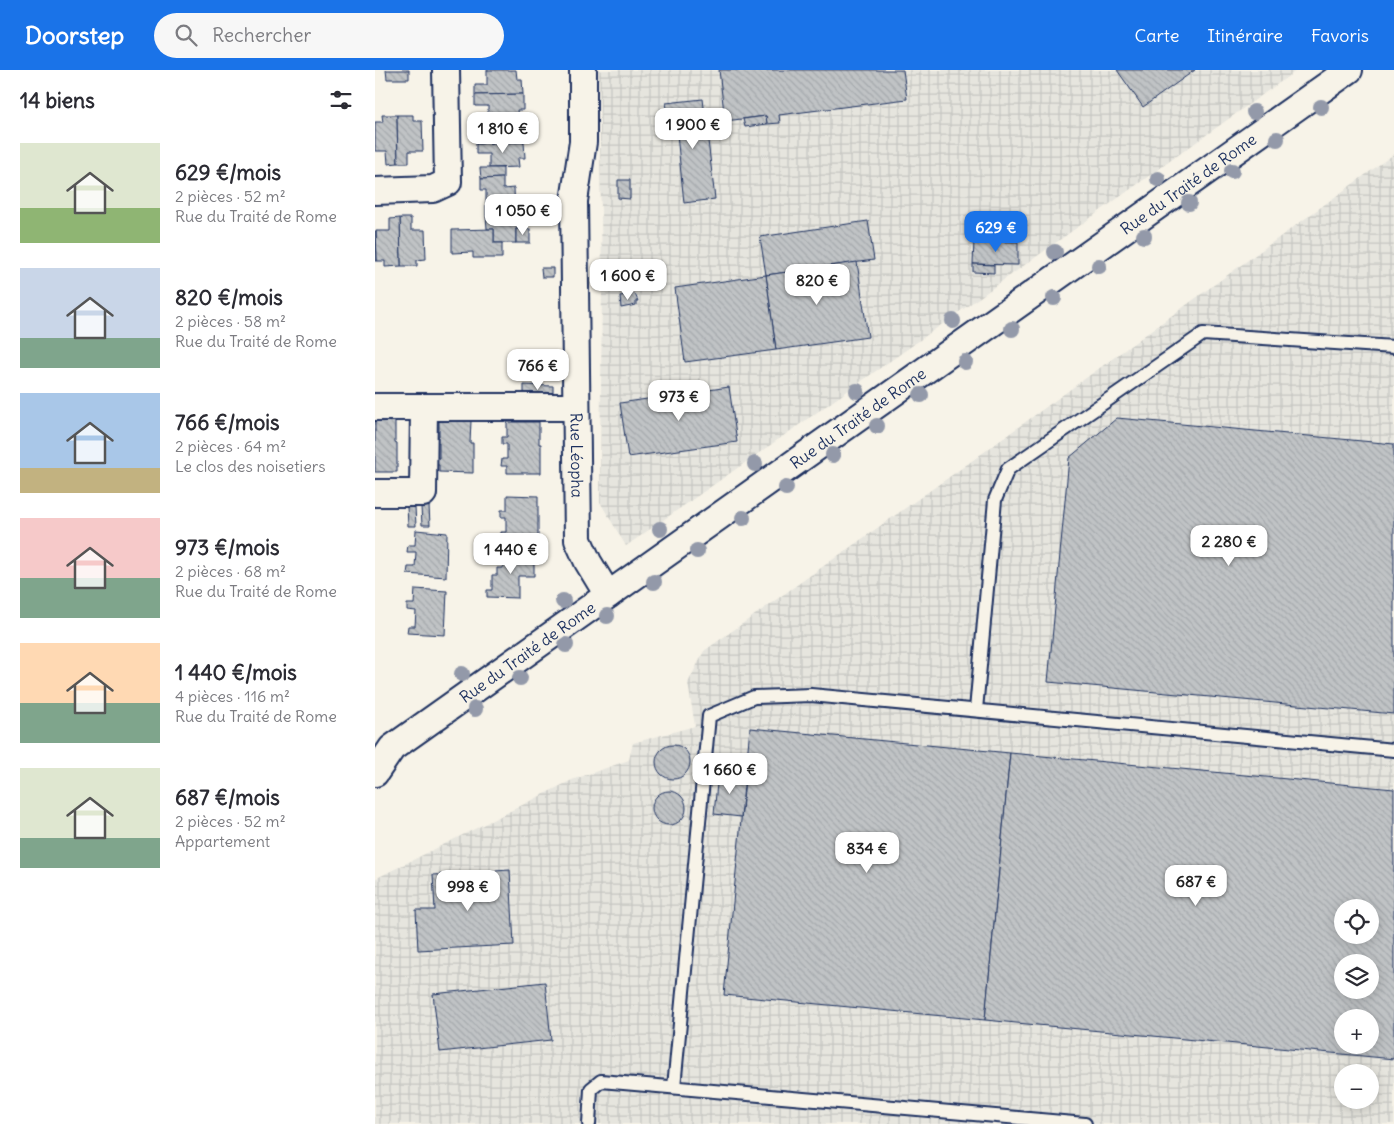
<!DOCTYPE html>
<html lang="fr">
<meta charset="utf-8">
<style>
body{margin:0;font-family:Delius,sans-serif;background:#f7f7f7;color:#2b2b33;height:100vh;display:flex;flex-direction:column;font-size:19px;white-space:nowrap}
*{box-sizing:border-box;margin:0}
p{font-size:16px;color:#7c7c81}
.icon{flex:none;width:28px;height:28px;fill:none;stroke:currentColor;stroke-width:2;stroke-linecap:round;stroke-linejoin:round}
.map{position:relative;flex:1;overflow:hidden}
.side{display:flex;flex-direction:column;background:#fff;width:375px}
.side>*{flex:none}
.tools{position:absolute;left:959px;top:829px;display:grid;gap:10px}
.tools a{display:grid;place-items:center;width:45px;height:45px;border-radius:50%;background:#fff;box-shadow:0 2px 12px #0003;font-size:25px}
.price{position:absolute;translate:-50% -42px;padding:0 11px;border-radius:10px;background:#fff;color:#222;font-size:16px;line-height:32px;filter:drop-shadow(0 1px 2px #0008)}
.price::after{content:'';position:absolute;left:50%;top:30px;width:15px;height:11px;margin-left:-8px;background:inherit;clip-path:polygon(0 0,100% 0,50% 100%)}
.price.on{background:#1a73e8;color:#fff}
ul{padding:0;list-style:none}
li{display:flex;align-items:center;gap:15px;height:125px;padding:0 20px}
li span{display:grid;place-items:center;flex:none;width:140px;height:100px;border-radius:0px;color:#555}
li>.icon{margin-inline-start:auto}
span .icon{width:60px;height:60px;fill:#fffc;stroke-width:1}
li b{font-size:21px}
h2{display:flex;justify-content:space-between;align-items:center;height:60px;padding:0 20px;font-size:21px}
header{display:flex;align-items:center;gap:30px;box-sizing:border-box;height:70px;padding:0 25px;background:#1a73e8;color:#fff}
header strong{font-size:24px}
nav{display:flex;gap:28px;margin-inline-start:auto;font-size:18px}
.search{width:350px;height:45px;background:#f7f7f7;display:flex;align-items:center;gap:12px;box-sizing:border-box;padding:0 18px;border-radius:28px;color:#7c7c81;font-size:19px}
main{display:flex;flex:1;min-height:0}
.map>svg:first-child{display:block}
</style>
<header>
<strong>Doorstep</strong>
<div class="search"><svg class="icon" aria-label="search" viewBox="0 0 24 24"><circle cx="10" cy="10" r="6"/><path d="M15 15l6 6"/></svg>Rechercher</div>
<nav><a>Carte</a><a>Itinéraire</a><a>Favoris</a></nav>
</header>
<main>
<section class="side">
<h2>14 biens<svg class="icon" aria-label="filters" viewBox="0 0 24 24"><path d="M4 7h16M4 17h16"/><circle cx="9" cy="7" r="2"/><circle cx="15" cy="17" r="2"/></svg></h2>
<ul>
<li><span style="background:linear-gradient(#dfe7d0 65%,#8fb573 0)"><svg class="icon" aria-label="home" viewBox="0 0 24 24"><path d="M3 11l9-7 9 7M6 9v11h12V9"/></svg></span><div><b>629 €/mois</b><p>2 pièces · 52 m²</p><p>Rue du Traité de Rome</p></div></li>
<li><span style="background:linear-gradient(#c9d6e8 70%,#7fa58c 0)"><svg class="icon" aria-label="home" viewBox="0 0 24 24"><path d="M3 11l9-7 9 7M6 9v11h12V9"/></svg></span><div><b>820 €/mois</b><p>2 pièces · 58 m²</p><p>Rue du Traité de Rome</p></div></li>
<li><span style="background:linear-gradient(#a9c7e8 75%,#c2b280 0)"><svg class="icon" aria-label="home" viewBox="0 0 24 24"><path d="M3 11l9-7 9 7M6 9v11h12V9"/></svg></span><div><b>766 €/mois</b><p>2 pièces · 64 m²</p><p>Le clos des noisetiers</p></div></li>
<li><span style="background:linear-gradient(#f6c9c9 60%,#7fa58c 0)"><svg class="icon" aria-label="home" viewBox="0 0 24 24"><path d="M3 11l9-7 9 7M6 9v11h12V9"/></svg></span><div><b>973 €/mois</b><p>2 pièces · 68 m²</p><p>Rue du Traité de Rome</p></div></li>
<li><span style="background:linear-gradient(#ffd9b3 60%,#7fa58c 0)"><svg class="icon" aria-label="home" viewBox="0 0 24 24"><path d="M3 11l9-7 9 7M6 9v11h12V9"/></svg></span><div><b>1 440 €/mois</b><p>4 pièces · 116 m²</p><p>Rue du Traité de Rome</p></div></li>
<li><span style="background:linear-gradient(#dfe7d0 70%,#7fa58c 0)"><svg class="icon" aria-label="home" viewBox="0 0 24 24"><path d="M3 11l9-7 9 7M6 9v11h12V9"/></svg></span><div><b>687 €/mois</b><p>2 pièces · 52 m²</p><p>Appartement</p></div></li>
</ul>
</section>
<div class="map">
<svg width="1019" height="1054" viewBox="0 0 1019 1054">
<defs>
<pattern id="industrial-grid" width="8" height="8" patternUnits="userSpaceOnUse" patternTransform="scale(1.25)"><rect width="8" height="8" fill="#e6e5de"/><path d="M0 4h8M4 0v8" fill="none" stroke="#c5c5c1"/></pattern>
<pattern id="building-back-hatch" width="6" height="6" patternUnits="userSpaceOnUse" patternTransform="scale(1.25)"><rect width="6" height="6" fill="#c0c3c5"/><path d="M-1 5l2 2M0 0l6 6M5-1l2 2" fill="none" stroke="#a4a8ac"/></pattern>
</defs>
<rect width="100%" height="100%" fill="#f7f3e8"/>
<filter id="ink" filterUnits="userSpaceOnUse"><feTurbulence type="fractalNoise" baseFrequency=".02" numOctaves="2"/><feDisplacementMap in="SourceGraphic" scale="10" xChannelSelector="R" yChannelSelector="G"/><feConvolveMatrix kernelMatrix="1 2 1 2 8 2 1 2 1" color-interpolation-filters="sRGB"/></filter>
<g filter="url(#ink)">
<g fill="url(#industrial-grid)" fill-rule="evenodd">
<path d="M 224,0 L 922,0 L 538,275 L 251,476 L 225,432 L 227,211 Z"/>
<path d="M 1019,84 L 1019,1054 L 0,1054 L 0,809 L 197,710 L 254,690 L 258,673 L 320,656 L 313,613 L 329,581 L 594,393 ZM 968,838 L 995,838 L 995,865 L 968,865 ZM 968,892 L 995,892 L 995,920 L 968,920 ZM 968,948 L 995,948 L 995,975 L 968,975 ZM 968,1002 L 995,1002 L 995,1030 L 968,1030 Z"/>
</g>
<g fill="url(#building-back-hatch)" stroke="#1b2f5e" fill-rule="evenodd">
<path d="M 11,0 L 34,0 L 34,9 L 12,9 Z"/>
<path d="M 112,0 L 141,0 L 142,9 L 147,9 L 148,24 L 100,25 L 100,15 L 112,15 Z"/>
<path d="M 344,0 L 528,0 L 532,29 L 404,45 L 405,53 L 392,54 L 391,46 L 350,51 Z"/>
<path d="M 742,0 L 820,0 L 768,37 Z"/>
<path d="M 148,24 L 148,40 L 142,40 L 143,48 L 113,49 L 113,36 L 100,36 L 100,25 Z"/>
<path d="M 328,29 L 340,129 L 309,133 L 300,45 L 293,45 L 291,33 Z"/>
<path d="M 7,45 L 22,45 L 23,93 L 13,94 L 12,81 L 0,81 L 0,52 L 8,52 Z"/>
<path d="M 22,45 L 38,45 L 38,51 L 47,51 L 48,81 L 34,81 L 34,93 L 23,93 Z"/>
<path d="M 391,46 L 392,54 L 370,57 L 368,49 Z"/>
<path d="M 143,48 L 143,57 L 149,57 L 149,72 L 101,74 L 101,63 L 113,63 L 113,49 Z"/>
<path d="M 149,72 L 150,88 L 143,88 L 144,97 L 114,98 L 114,84 L 101,84 L 101,74 Z"/>
<path d="M 105,98 L 128,98 L 128,108 L 106,109 Z"/>
<path d="M 128,108 L 128,119 L 139,118 L 140,144 L 111,145 L 111,120 L 106,120 L 106,109 Z"/>
<path d="M 243,110 L 255,110 L 255,129 L 243,128 Z"/>
<path d="M 147,143 L 148,159 L 141,159 L 141,173 L 119,173 L 119,159 L 112,159 L 111,145 Z"/>
<path d="M 25,148 L 36,148 L 36,160 L 50,160 L 51,189 L 42,190 L 42,196 L 26,196 Z"/>
<path d="M 25,148 L 26,196 L 10,197 L 10,191 L 2,191 L 1,161 L 15,161 L 15,149 Z"/>
<path d="M 493,151 L 499,190 L 391,205 L 385,167 Z"/>
<path d="M 119,159 L 119,173 L 127,173 L 127,188 L 98,188 L 98,182 L 77,183 L 77,160 Z"/>
<rect x="141" y="159" width="14" height="14"/>
<path d="M 0,161 L 1,161 L 2,191 L 0,191 Z"/>
<path d="M 599,171 L 643,172 L 643,195 L 598,194 Z"/>
<path d="M 482,192 L 493,267 L 401,280 L 391,205 Z"/>
<path d="M 598,194 L 619,195 L 619,203 L 598,202 Z"/>
<path d="M 166,198 L 178,198 L 178,207 L 167,207 Z"/>
<path d="M 391,205 L 401,280 L 310,292 L 300,218 Z"/>
<path d="M 260,224 L 263,231 L 261,231 L 261,235 L 246,238 L 245,226 Z"/>
<path d="M 149,315 L 178,316 L 178,326 L 149,326 Z"/>
<path d="M 354,317 L 362,372 L 253,387 L 245,333 Z"/>
<path d="M 742,348 L 1019,374 L 1019,644 L 673,612 L 694,388 Z"/>
<path d="M 0,350 L 20,350 L 20,372 L 22,373 L 22,402 L 0,402 Z"/>
<path d="M 64,351 L 96,351 L 95,373 L 98,373 L 98,403 L 64,402 L 64,395 L 58,395 L 58,388 L 64,388 L 64,373 L 58,373 L 58,366 L 64,366 Z"/>
<path d="M 132,352 L 164,352 L 164,374 L 166,374 L 166,403 L 132,403 L 132,396 L 126,396 L 127,389 L 132,389 L 132,374 L 127,374 L 127,367 L 132,367 Z"/>
<path d="M 132,425 L 163,426 L 163,469 L 126,469 L 126,462 L 131,462 L 131,447 L 126,447 L 126,440 L 132,440 Z"/>
<path d="M 54,436 L 55,455 L 47,455 L 46,437 Z"/>
<path d="M 32,437 L 40,437 L 41,456 L 33,456 Z"/>
<path d="M 41,460 L 72,463 L 71,507 L 32,504 L 33,497 L 40,497 L 41,482 L 32,482 L 33,475 L 40,475 Z"/>
<path d="M 128,484 L 159,484 L 159,506 L 143,506 L 143,528 L 112,527 L 112,520 L 117,520 L 117,505 L 122,505 L 122,498 L 128,498 Z"/>
<path d="M 40,519 L 72,521 L 70,565 L 32,563 L 33,556 L 40,556 L 41,541 L 32,540 L 32,534 L 39,534 Z"/>
<path d="M 375,658 L 635,683 L 610,950 L 349,925 Z"/>
<circle cx="298" cy="692" r="17"/>
<path d="M 635,683 L 1019,719 L 1019,989 L 610,950 ZM 968,838 L 995,838 L 995,865 L 968,865 ZM 968,892 L 995,892 L 995,920 L 968,920 ZM 968,948 L 995,948 L 995,975 L 968,975 Z"/>
<path d="M 343,703 L 370,705 L 366,747 L 339,744 Z"/>
<circle cx="294" cy="738" r="17"/>
<path d="M 135,800 L 139,875 L 43,880 L 41,840 L 60,840 L 58,805 Z"/>
<path d="M 170,912 L 176,970 L 65,982 L 58,924 Z"/>
</g>
<g fill="none" stroke-linecap="round" stroke-linejoin="round">
<g stroke="#1b2f5e" stroke-width="16">
<g id="service">
<path d="M 601,640 L 620,430 L 633,399 L 828,264 L 1019,277"/>
<path d="M 299,1017 L 334,646 L 379,627 L 436,625 L 1019,680"/>
<path d="M 214,1054 L 216,1019 L 226,1011 L 710,1054"/>
</g>
</g>
<g stroke="#1b2f5e" stroke-width="30">
<g id="minor">
<path id="s1" d="M 208,0 L 208,72 L 199,131 L 203,470 L 213,492 L 233,525"/>
<path d="M 0,121 L 58,119 L 73,112 L 71,0"/>
<path d="M 0,337 L 201,337"/>
<path d="M 0,423 L 48,423 L 49,337"/>
<path id="s2" d="M 0,703 L 17,678 L 974,0"/>
</g>
</g>
<use href="#service" stroke="#f7f3e8" stroke-width="12"/>
<use href="#minor" stroke="#f7f3e8" stroke-width="26"/>
</g>
<g fill="#9399a9">
<circle cx="946" cy="37" r="8"/>
<circle cx="879" cy="42" r="8"/>
<circle cx="902" cy="69" r="8"/>
<circle cx="857" cy="101" r="8"/>
<circle cx="783" cy="109" r="8"/>
<circle cx="814" cy="133" r="8"/>
<circle cx="769" cy="166" r="8"/>
<circle cx="680" cy="182" r="8"/>
<circle cx="724" cy="196" r="8"/>
<circle cx="679" cy="228" r="8"/>
<circle cx="578" cy="251" r="8"/>
<circle cx="637" cy="259" r="8"/>
<circle cx="590" cy="292" r="8"/>
<circle cx="482" cy="321" r="8"/>
<circle cx="546" cy="325" r="8"/>
<circle cx="502" cy="356" r="8"/>
<circle cx="458" cy="385" r="8"/>
<circle cx="380" cy="394" r="8"/>
<circle cx="411" cy="418" r="8"/>
<circle cx="368" cy="448" r="8"/>
<circle cx="285" cy="459" r="8"/>
<circle cx="322" cy="481" r="8"/>
<circle cx="279" cy="512" r="8"/>
<circle cx="188" cy="531" r="8"/>
<circle cx="232" cy="546" r="8"/>
<circle cx="191" cy="575" r="8"/>
<circle cx="87" cy="604" r="8"/>
<circle cx="145" cy="608" r="8"/>
<circle cx="100" cy="639" r="8"/>
</g>
</g>
<g text-anchor="middle" stroke-width="5" stroke-linejoin="round" paint-order="stroke">
<g font-size="16" fill="#1b2f5e" stroke="#f7f3e8">
<text dy="6" stroke="none"><textPath href="#s2" startOffset="1006">Rue du Traité de Rome</textPath></text>
<text dy="6" stroke="none"><textPath href="#s2" startOffset="601">Rue du Traité de Rome</textPath></text>
<text dy="6" stroke="none"><textPath href="#s1" startOffset="386">Rue Léopha</textPath></text>
<text dy="6" stroke="none"><textPath href="#s2" startOffset="196">Rue du Traité de Rome</textPath></text>
</g>
</g>
</svg>
<div class="tools">
<a><svg class="icon" aria-label="locate" viewBox="0 0 24 24"><circle cx="12" cy="12" r="6"/><path d="M12 2v4M12 18v4M2 12h4M18 12h4"/></svg></a>
<a><svg class="icon" aria-label="layers" viewBox="0 0 24 24"><path d="M12 4l9 5-9 5-9-5zM3 14l9 5 9-5"/></svg></a>
<a>+</a>
<a>−</a>
</div>
<b class="price" style="left:318px;top:80px">1 900 €</b>
<b class="price" style="left:128px;top:84px">1 810 €</b>
<b class="price" style="left:148px;top:166px">1 050 €</b>
<b class="price on" style="left:621px;top:183px">629 €</b>
<b class="price" style="left:253px;top:231px">1 600 €</b>
<b class="price" style="left:442px;top:236px">820 €</b>
<b class="price" style="left:163px;top:321px">766 €</b>
<b class="price" style="left:304px;top:352px">973 €</b>
<b class="price" style="left:854px;top:497px">2 280 €</b>
<b class="price" style="left:136px;top:505px">1 440 €</b>
<b class="price" style="left:355px;top:725px">1 660 €</b>
<b class="price" style="left:492px;top:804px">834 €</b>
<b class="price" style="left:821px;top:837px">687 €</b>
<b class="price" style="left:93px;top:842px">998 €</b>
</div>
</main>
